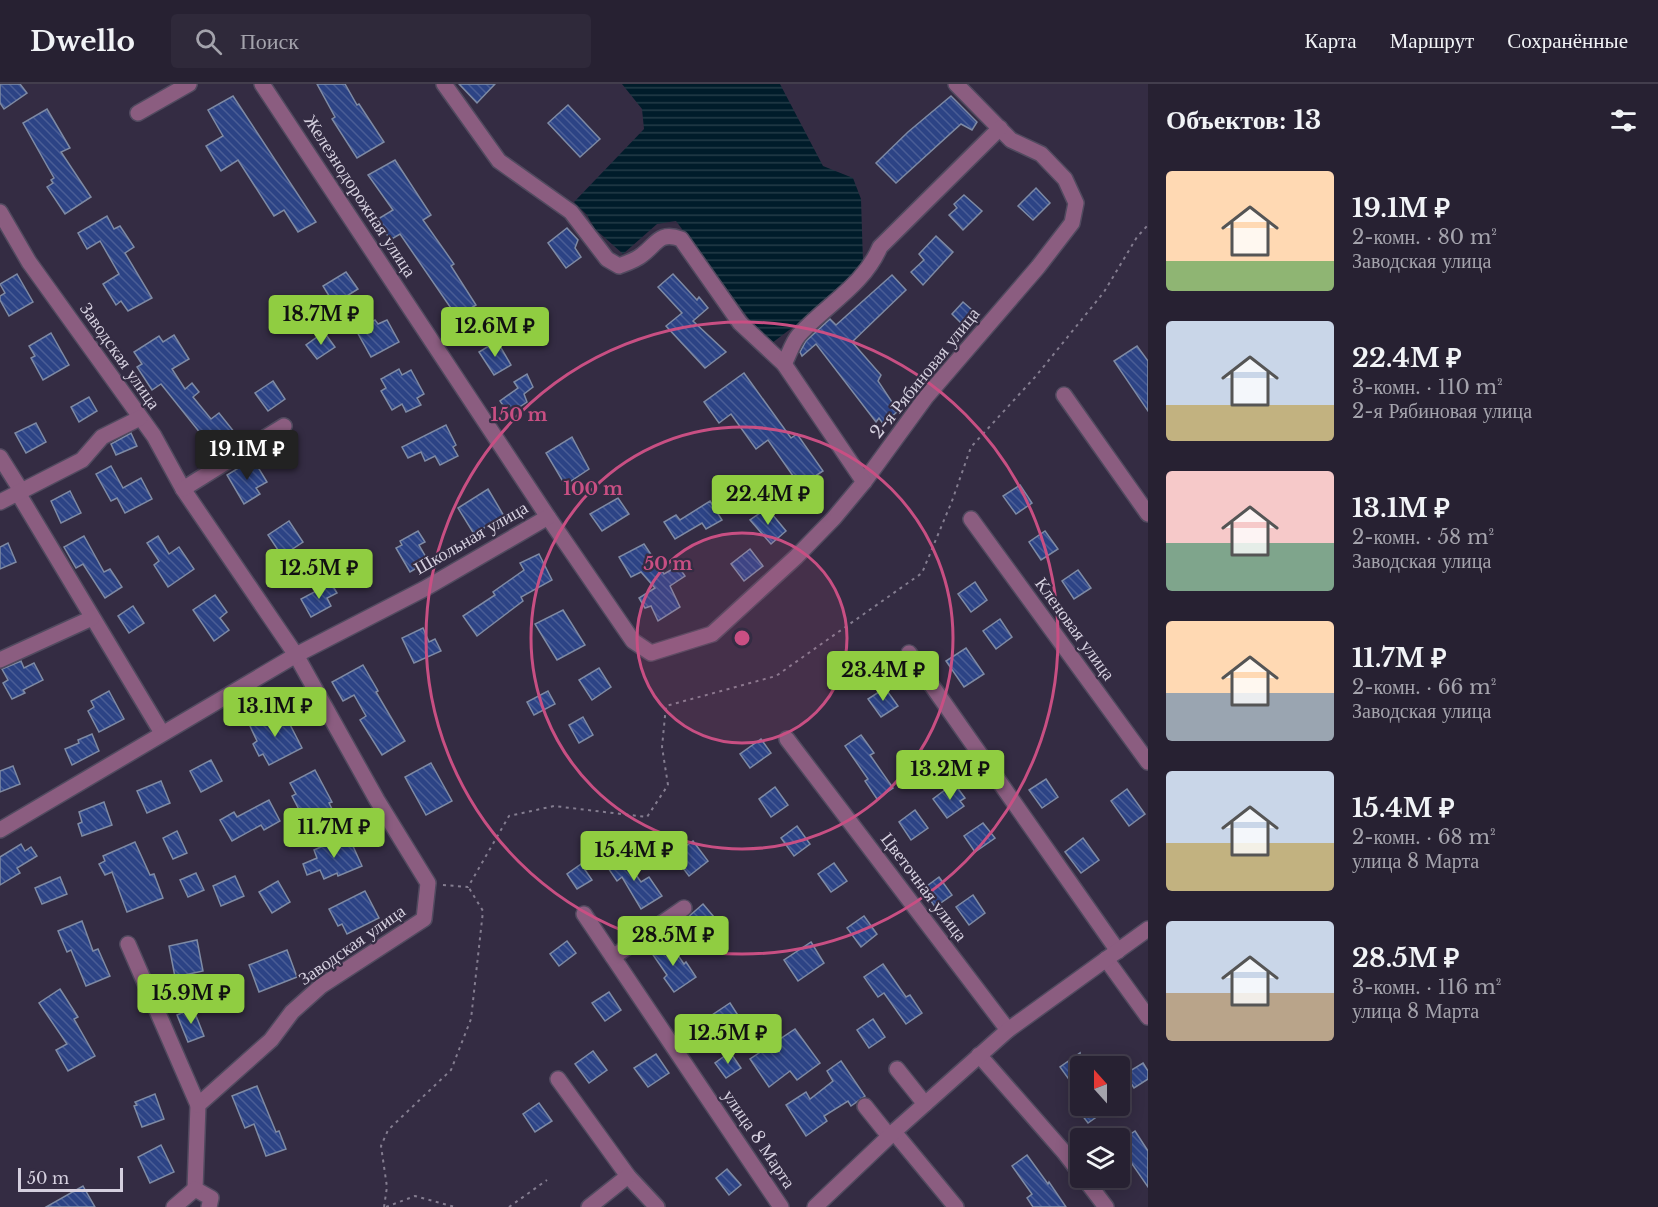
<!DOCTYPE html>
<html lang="ru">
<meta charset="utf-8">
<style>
body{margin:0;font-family:"Libre Baskerville",serif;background:#2f293a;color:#f1f3f6;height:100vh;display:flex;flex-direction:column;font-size:22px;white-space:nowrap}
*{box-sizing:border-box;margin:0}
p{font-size:20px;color:#a4a3ac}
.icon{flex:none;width:33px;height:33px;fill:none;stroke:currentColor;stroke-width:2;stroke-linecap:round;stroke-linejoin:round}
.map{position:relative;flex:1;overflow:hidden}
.details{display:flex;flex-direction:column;background:#272132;width:510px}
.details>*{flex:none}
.needle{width:39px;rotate:339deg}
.tools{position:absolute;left:1070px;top:972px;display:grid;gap:12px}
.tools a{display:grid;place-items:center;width:60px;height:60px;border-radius:6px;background:#272132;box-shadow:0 3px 15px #0003,0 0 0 2px #433e4d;font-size:30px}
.scale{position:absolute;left:18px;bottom:15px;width:105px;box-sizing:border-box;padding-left:6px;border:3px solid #d5d0df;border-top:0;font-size:16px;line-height:21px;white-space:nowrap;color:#d5d0df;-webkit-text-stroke:4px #342c43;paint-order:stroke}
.price{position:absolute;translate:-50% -51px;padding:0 14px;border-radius:6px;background:#90cd41;color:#111;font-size:20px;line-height:39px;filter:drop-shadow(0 2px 3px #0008)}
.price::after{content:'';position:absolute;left:50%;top:36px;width:18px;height:14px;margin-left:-9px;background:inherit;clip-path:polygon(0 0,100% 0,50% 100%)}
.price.on{background:#222;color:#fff}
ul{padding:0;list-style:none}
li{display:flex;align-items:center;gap:18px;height:150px;padding:0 18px}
li span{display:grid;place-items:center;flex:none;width:168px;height:120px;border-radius:6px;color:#555}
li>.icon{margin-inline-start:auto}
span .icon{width:72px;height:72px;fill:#fffc;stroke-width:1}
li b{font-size:26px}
h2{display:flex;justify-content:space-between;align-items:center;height:72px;padding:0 18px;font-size:26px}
header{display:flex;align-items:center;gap:36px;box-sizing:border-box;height:84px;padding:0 30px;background:#272132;border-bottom:2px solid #433e4d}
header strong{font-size:28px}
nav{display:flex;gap:33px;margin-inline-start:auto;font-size:21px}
.search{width:420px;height:54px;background:#2f293a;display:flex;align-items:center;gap:15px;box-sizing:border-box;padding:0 21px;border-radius:6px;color:#a4a3ac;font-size:22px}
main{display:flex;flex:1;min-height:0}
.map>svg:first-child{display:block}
</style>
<header>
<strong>Dwello</strong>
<div class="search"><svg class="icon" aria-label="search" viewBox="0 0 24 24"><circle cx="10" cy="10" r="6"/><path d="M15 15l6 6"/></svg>Поиск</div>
<nav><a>Карта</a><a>Маршрут</a><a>Сохранённые</a></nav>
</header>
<main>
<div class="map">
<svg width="1148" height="1123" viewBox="0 0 1148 1123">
<defs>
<pattern id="water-rules" width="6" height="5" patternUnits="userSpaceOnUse" patternTransform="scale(1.5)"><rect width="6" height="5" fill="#001c2a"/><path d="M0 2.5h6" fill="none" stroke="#243c48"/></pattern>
<pattern id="building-back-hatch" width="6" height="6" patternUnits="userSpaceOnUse" patternTransform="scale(1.5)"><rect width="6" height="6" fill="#2c4385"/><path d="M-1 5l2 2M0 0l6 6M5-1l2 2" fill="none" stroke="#4a5d96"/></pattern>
</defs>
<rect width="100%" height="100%" fill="#342c43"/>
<path fill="url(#water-rules)" d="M 622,0 L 780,0 L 823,82 L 853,94 L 861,115 L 863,178 L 847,202 L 772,259 L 749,235 L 676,137 L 657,140 L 623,170 L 595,145 L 587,131 L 574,118 L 644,45 L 642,25 Z"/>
<g fill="url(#building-back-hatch)" stroke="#7e8aa4" stroke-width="1.5">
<path d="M 0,0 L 20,0 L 27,9 L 4,25 L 0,19 Z"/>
<path d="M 317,0 L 345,0 L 357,21 L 359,20 L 384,58 L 357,74 L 332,35 L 335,33 Z"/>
<path d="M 459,0 L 495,0 L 477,19 Z"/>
<path d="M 233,12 L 316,138 L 298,148 L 284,126 L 274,132 L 238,76 L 221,87 L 206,62 L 223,52 L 208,26 Z"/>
<path d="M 951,12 L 977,38 L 972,46 L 961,40 L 896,99 L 876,79 L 908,48 Z"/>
<path d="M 568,21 L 600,55 L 580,73 L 548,39 Z"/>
<path d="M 47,25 L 70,64 L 61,68 L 91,113 L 65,130 L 47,103 L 53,99 L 51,96 L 54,94 L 23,39 Z"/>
<path d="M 395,76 L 431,131 L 423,136 L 454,180 L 451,182 L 476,221 L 457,233 L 400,150 L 390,156 L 378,135 L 393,126 L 368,91 Z"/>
<path d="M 1036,104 L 1050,119 L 1033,136 L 1018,122 Z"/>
<path d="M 964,111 L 982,127 L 963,146 L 949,131 L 957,124 L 954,120 Z"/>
<path d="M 107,132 L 114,145 L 120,142 L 134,163 L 125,169 L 152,214 L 128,227 L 121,217 L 116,221 L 103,200 L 119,190 L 100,157 L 87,165 L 78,149 Z"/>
<path d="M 567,144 L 578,156 L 575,164 L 581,173 L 566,184 L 548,159 Z"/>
<path d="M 936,152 L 953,168 L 923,201 L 911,188 L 924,176 L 919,170 Z"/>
<path d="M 346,188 L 358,205 L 334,220 L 323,202 Z"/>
<path d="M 17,190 L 33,218 L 9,232 L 0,216 L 0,212 L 5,209 L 0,200 Z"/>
<path d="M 673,190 L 697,216 L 699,213 L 708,224 L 693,237 L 726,268 L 705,284 L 666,242 L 682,229 L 658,203 Z"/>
<path d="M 892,191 L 906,206 L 852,258 L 881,291 L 878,297 L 898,327 L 883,340 L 879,334 L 876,338 L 816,260 L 802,272 L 800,268 L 806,257 L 830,235 L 836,241 Z"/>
<path d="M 963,218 L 979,232 L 967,245 L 952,230 Z"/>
<path d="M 375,236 L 378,240 L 387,236 L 399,258 L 371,273 L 356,246 Z"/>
<path d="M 324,248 L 335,263 L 317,275 L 306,261 Z"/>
<path d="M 51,249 L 69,281 L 43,296 L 31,274 L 35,272 L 29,262 Z"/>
<path d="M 174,251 L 189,275 L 172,285 L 185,305 L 192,299 L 199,308 L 193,313 L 211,335 L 219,329 L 239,354 L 215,372 L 199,352 L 201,350 L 161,300 L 152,306 L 137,283 L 142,280 L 134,268 L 159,252 L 163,258 Z"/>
<path d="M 497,257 L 511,281 L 494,291 L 479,268 Z"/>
<path d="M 1137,262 L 1148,277 L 1148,327 L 1114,277 Z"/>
<path d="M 399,285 L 402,291 L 411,286 L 424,310 L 417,314 L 421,321 L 406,328 L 402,320 L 392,326 L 381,307 L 386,304 L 381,295 Z"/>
<path d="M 744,289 L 791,354 L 797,350 L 823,387 L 800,402 L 768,356 L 756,365 L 731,330 L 719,339 L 704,318 Z"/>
<path d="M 527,290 L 533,303 L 524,310 L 527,318 L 509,330 L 500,317 L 518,304 L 514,298 Z"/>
<path d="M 273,297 L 285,315 L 268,327 L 255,309 Z"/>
<path d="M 89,313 L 97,327 L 79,338 L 71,323 Z"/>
<path d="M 36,339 L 46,358 L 26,369 L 15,349 Z"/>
<path d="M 446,341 L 456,361 L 453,363 L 458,372 L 440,381 L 435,372 L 425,377 L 421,368 L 408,374 L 402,363 Z"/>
<path d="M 131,349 L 137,362 L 116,371 L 111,360 Z"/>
<path d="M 572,353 L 589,385 L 565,401 L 546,369 Z"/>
<path d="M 253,375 L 267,398 L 256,404 L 260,410 L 244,420 L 227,391 Z"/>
<path d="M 111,382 L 123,404 L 141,394 L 152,415 L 125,429 L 117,414 L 111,417 L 96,390 Z"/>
<path d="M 1020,401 L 1032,419 L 1016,430 L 1003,412 Z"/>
<path d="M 488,405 L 504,432 L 474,450 L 458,424 Z"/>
<path d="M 70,407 L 81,429 L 61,439 L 51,417 Z"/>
<path d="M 618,414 L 629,430 L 602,447 L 590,430 Z"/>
<path d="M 710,417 L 722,436 L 706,445 L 702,439 L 675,455 L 664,438 L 676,431 L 680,436 Z"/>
<path d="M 767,424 L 786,447 L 771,460 L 750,436 Z"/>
<path d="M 289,437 L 303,458 L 282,472 L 268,451 Z"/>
<path d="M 418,447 L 425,458 L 419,461 L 427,475 L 420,478 L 422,481 L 410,488 L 396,464 L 402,461 L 400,457 Z"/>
<path d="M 1045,447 L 1058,465 L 1041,476 L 1029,458 Z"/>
<path d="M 84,452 L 104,488 L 110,485 L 122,503 L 105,514 L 83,480 L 76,484 L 64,463 Z"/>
<path d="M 158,452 L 169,470 L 179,463 L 194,485 L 168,503 L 154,481 L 159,477 L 147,459 Z"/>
<path d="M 8,459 L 16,478 L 0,485 L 0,463 Z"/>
<path d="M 644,460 L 664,490 L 678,482 L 685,492 L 670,502 L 680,523 L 658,537 L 651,522 L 645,524 L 639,514 L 655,504 L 641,488 L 631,493 L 619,473 Z"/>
<path d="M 750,465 L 763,482 L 744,497 L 731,480 Z"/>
<path d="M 539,470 L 552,496 L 521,513 L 523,517 L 477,552 L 463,532 L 495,511 L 493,508 L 524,486 L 520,479 Z"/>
<path d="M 1078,486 L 1091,504 L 1074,515 L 1062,497 Z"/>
<path d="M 975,498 L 987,516 L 971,528 L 958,510 Z"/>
<path d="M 331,499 L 337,509 L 327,514 L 331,522 L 311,533 L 301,515 Z"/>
<path d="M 215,511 L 227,528 L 220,534 L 229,546 L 214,557 L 193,526 Z"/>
<path d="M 133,522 L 144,539 L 129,549 L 118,532 Z"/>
<path d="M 563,526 L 585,561 L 557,576 L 535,540 Z"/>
<path d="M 1000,535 L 1012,553 L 996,565 L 983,547 Z"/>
<path d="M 423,544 L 429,558 L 435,555 L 441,567 L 414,579 L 402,554 Z"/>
<path d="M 966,564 L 984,590 L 964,603 L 946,577 Z"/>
<path d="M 21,577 L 24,584 L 34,579 L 43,596 L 23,606 L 25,609 L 12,615 L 3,599 L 8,596 L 2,585 Z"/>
<path d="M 363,581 L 378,607 L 376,608 L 405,657 L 382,671 L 360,636 L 366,632 L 354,611 L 343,617 L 332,598 Z"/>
<path d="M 599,584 L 611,603 L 592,616 L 579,596 Z"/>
<path d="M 885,604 L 898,622 L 881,633 L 868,615 Z"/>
<path d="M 109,607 L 124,635 L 99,648 L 88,627 L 94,623 L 91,617 Z"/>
<path d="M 548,607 L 555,620 L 534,631 L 527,618 Z"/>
<path d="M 282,625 L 302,664 L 269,681 L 263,670 L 259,672 L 253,660 L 257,657 L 250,642 Z"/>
<path d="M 583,633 L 593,651 L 579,659 L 569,641 Z"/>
<path d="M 92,650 L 99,667 L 72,681 L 65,665 L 79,659 L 78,656 Z"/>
<path d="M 861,651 L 874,669 L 870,671 L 893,704 L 877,715 L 865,697 L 868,695 L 845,662 Z"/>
<path d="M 761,655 L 771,669 L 750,684 L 740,670 Z"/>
<path d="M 211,676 L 222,697 L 201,708 L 190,687 Z"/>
<path d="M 431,679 L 452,717 L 426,731 L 405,693 Z"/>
<path d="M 13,682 L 20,700 L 0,708 L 0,687 Z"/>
<path d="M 315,686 L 332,718 L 329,719 L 332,725 L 306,739 L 292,712 L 296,710 L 290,699 Z"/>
<path d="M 1046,695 L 1058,713 L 1042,724 L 1029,706 Z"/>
<path d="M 161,697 L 170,719 L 147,729 L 137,707 Z"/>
<path d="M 954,699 L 965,714 L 960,717 L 964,722 L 947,734 L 933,715 Z"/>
<path d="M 775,703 L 788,721 L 771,733 L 759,715 Z"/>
<path d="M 1127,705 L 1145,730 L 1129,742 L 1111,717 Z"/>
<path d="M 269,716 L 280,737 L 264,746 L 261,741 L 232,757 L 220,736 L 234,728 L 237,733 Z"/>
<path d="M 104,718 L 112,741 L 82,752 L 78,740 L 82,738 L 79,728 Z"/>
<path d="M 915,726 L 928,744 L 911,756 L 899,738 Z"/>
<path d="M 983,739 L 995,754 L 975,768 L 964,752 Z"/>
<path d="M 797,742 L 810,760 L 794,772 L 781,754 Z"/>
<path d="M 177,747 L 187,769 L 173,775 L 163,754 Z"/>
<path d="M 348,751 L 362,782 L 338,792 L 337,789 L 324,795 L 320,786 L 307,791 L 303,780 L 317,774 L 314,766 Z"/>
<path d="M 1083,754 L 1099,776 L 1081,789 L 1065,768 Z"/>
<path d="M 693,757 L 708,777 L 689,792 L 673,771 Z"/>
<path d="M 135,758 L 150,791 L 154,790 L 163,814 L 127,828 L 112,788 L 105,791 L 99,780 L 105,777 L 103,772 Z"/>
<path d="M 21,760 L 25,767 L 31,763 L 37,772 L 17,784 L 20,789 L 0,801 L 0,773 Z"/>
<path d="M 621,770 L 641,798 L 649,793 L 662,812 L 641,825 L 622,793 L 617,797 L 606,781 Z"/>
<path d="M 834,779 L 847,797 L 831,808 L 818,790 Z"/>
<path d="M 581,780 L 592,796 L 577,805 L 567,790 Z"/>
<path d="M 196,789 L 204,806 L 188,813 L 180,796 Z"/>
<path d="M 235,792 L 244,812 L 221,822 L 213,802 Z"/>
<path d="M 60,793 L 67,810 L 42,820 L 35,804 Z"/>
<path d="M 939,793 L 952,811 L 935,823 L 923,805 Z"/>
<path d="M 278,797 L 290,818 L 272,829 L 259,808 Z"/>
<path d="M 365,807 L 379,834 L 347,850 L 342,840 L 338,842 L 329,825 Z"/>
<path d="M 973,811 L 985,829 L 969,841 L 956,823 Z"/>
<path d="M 703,820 L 719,839 L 703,853 L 687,834 Z"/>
<path d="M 864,832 L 877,850 L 861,863 L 847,844 Z"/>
<path d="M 82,837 L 93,867 L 98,865 L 110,892 L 86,902 L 71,866 L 67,868 L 58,847 Z"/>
<path d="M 197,856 L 203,887 L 175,893 L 169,862 Z"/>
<path d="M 567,857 L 576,869 L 559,882 L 550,870 Z"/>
<path d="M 668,857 L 684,880 L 686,878 L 696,893 L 674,908 L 664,894 L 667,891 L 651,868 Z"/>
<path d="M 811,858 L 824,879 L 798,897 L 784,876 Z"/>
<path d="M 287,866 L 297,893 L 259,908 L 249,881 Z"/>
<path d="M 883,880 L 906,913 L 910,911 L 922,929 L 906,940 L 884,909 L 878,913 L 864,893 Z"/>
<path d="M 60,905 L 78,933 L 74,935 L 95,972 L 68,987 L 56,966 L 67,960 L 39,919 Z"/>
<path d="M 609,908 L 621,926 L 605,937 L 592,919 Z"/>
<path d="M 730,919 L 750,950 L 723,966 L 703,937 Z"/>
<path d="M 193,924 L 204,952 L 188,958 L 177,931 Z"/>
<path d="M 873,935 L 885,953 L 869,964 L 857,946 Z"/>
<path d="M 795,945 L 820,979 L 797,996 L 790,987 L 769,1003 L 750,975 Z"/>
<path d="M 593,967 L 607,986 L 589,999 L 575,980 Z"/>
<path d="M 730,968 L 741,984 L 726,994 L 715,979 Z"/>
<path d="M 1080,969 L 1080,996 L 1073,1001 L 1060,983 Z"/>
<path d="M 656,970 L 669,989 L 648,1003 L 634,984 Z"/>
<path d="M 841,977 L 865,1012 L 851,1022 L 848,1017 L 824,1032 L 827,1037 L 806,1052 L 786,1021 L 806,1008 L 810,1015 L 833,997 L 827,987 Z"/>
<path d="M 1143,979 L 1148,987 L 1148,995 L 1134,1004 L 1125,990 Z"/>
<path d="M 257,1002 L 276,1048 L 279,1047 L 286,1065 L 266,1072 L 254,1040 L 245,1044 L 232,1012 Z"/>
<path d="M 155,1010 L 164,1035 L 142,1043 L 134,1022 L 137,1021 L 135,1018 Z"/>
<path d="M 539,1019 L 552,1037 L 535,1048 L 523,1030 Z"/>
<path d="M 1075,1022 L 1112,1022 L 1088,1039 Z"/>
<path d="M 1135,1047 L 1148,1067 L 1148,1103 L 1119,1061 L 1119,1058 Z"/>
<path d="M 161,1061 L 174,1088 L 150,1099 L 138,1073 Z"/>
<path d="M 1027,1071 L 1048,1100 L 1049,1098 L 1066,1123 L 1033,1123 L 1027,1114 L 1032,1110 L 1012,1082 Z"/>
<path d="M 727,1085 L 741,1101 L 729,1111 L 716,1094 Z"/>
<path d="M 83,1102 L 95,1123 L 46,1123 Z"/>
</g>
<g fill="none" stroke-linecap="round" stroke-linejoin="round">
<g stroke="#514a5f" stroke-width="18">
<g id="minor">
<path d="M 262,0 L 548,433 L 633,557 L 651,569 L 712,550 L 796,473 L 834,434 L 864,398 L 926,313 L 1038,183 L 1072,139 L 1076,119 L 1065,95 L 1041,70 L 1011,56 L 956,0"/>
<path d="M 444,0 L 499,77 L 571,128 L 607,175 L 619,182 C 627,179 636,176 642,171 C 657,160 659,147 681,155 L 740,239 L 784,280 L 864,398"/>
<path d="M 138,29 L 189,0"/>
<path d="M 0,128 L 29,178 L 154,352 L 183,405 L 296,571 L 377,716 L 428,799 L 424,835 L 321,902 L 292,928 L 271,956 L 198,1021 L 195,1105 L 211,1114 L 209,1123"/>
<path d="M 784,280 C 789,271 792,259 799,251 C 826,221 864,201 880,163 L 1000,44"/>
<path d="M 1064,311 L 1148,430"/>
<path d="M 0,373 L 22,408"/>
<path d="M 183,405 L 284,342"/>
<path d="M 18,409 L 162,649"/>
<path d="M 0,418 L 82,376 L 102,353 L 140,334"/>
<path d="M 971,435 L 1148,678"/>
<path d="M 909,569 L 1118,867"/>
<path d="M 0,576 L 92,534"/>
<path d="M 787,655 L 1008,946"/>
<path d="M 0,746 L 296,571 L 424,505 L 548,433"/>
<path d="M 584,830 L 781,1123"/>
<path d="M 128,860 L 198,1021"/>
<path d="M 613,873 L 684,824"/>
<path d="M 1106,875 L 1148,933"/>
<path d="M 979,971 L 1064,1068 L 1080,1089"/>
<path d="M 897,985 L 925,1020"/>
<path d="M 558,995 L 628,1092 L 657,1123"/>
<path d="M 865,1022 L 889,1052"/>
<path d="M 894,1048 L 956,1123"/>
<path d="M 1084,1094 L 1106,1123"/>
<path d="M 174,1123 L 195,1105"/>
<path d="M 589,1123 L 628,1092"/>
<path d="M 815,1123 L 897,1045 L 1008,946 L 1148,845"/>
</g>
</g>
<g stroke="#847d90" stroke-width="2" stroke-dasharray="3 4.5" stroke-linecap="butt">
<path d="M 443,801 L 468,803 L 509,732 L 554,722 L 647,733 L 668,701 L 662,663 L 666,622 L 776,592 L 922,489 L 952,417 L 971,363 L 1036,292 L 1104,208 L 1137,153 L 1148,141"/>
<path d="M 384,1123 L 387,1103 L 381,1062 L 388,1046 L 451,986 L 471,935 L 483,827 L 469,804"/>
<path d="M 386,1123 L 415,1112 L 455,1123"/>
<path d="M 509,1123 L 547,1096"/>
</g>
<use href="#minor" stroke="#8b5d80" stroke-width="15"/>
</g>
<circle cx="742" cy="554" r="105" fill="#c84f83" fill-opacity=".12"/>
<g fill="none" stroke="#c84f83" stroke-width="3">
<circle cx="742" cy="554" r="105"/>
<circle cx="742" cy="554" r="211"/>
<circle cx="742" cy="554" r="316"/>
</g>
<g text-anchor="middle" stroke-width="4.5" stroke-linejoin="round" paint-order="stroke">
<g font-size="18" fill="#d5d0df" stroke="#342c43">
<text transform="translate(360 112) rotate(57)" y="6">Железнодорожная улица</text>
<text transform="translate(120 272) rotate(55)" y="6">Заводская улица</text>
<text transform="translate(925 289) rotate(-51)" y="6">2-я Рябиновая улица</text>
<text transform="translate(471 454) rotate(-30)" y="6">Школьная улица</text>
<text transform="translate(1075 545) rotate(54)" y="6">Кленовая улица</text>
<text transform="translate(924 803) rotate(53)" y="6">Цветочная улица</text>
<text transform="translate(352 861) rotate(-35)" y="6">Заводская улица</text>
<text transform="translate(759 1055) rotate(56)" y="6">улица 8 Марта</text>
</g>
</g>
<circle cx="742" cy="554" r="9" fill="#c84f83" stroke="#342c43" stroke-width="3"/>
<g font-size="18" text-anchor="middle" font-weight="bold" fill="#c84f83" stroke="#342c43" stroke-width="4.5" stroke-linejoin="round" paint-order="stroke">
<text x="519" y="337">150 m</text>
<text x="593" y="411">100 m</text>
<text x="668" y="486">50 m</text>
</g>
</svg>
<div class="tools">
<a><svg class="needle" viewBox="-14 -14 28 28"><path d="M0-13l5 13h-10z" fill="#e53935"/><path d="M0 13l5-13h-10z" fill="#a4a3ac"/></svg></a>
<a><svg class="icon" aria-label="layers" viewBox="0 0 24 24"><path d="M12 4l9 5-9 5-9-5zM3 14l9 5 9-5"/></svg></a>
</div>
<div class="scale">50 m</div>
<b class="price" style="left:321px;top:262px">18.7M ₽</b>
<b class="price" style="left:495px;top:274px">12.6M ₽</b>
<b class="price on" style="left:247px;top:397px">19.1M ₽</b>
<b class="price" style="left:768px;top:442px">22.4M ₽</b>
<b class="price" style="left:319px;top:516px">12.5M ₽</b>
<b class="price" style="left:883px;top:618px">23.4M ₽</b>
<b class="price" style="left:275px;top:654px">13.1M ₽</b>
<b class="price" style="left:950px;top:717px">13.2M ₽</b>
<b class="price" style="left:334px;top:775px">11.7M ₽</b>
<b class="price" style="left:634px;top:798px">15.4M ₽</b>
<b class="price" style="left:673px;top:883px">28.5M ₽</b>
<b class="price" style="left:191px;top:941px">15.9M ₽</b>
<b class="price" style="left:728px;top:981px">12.5M ₽</b>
</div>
<section class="details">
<h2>Объектов: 13<svg class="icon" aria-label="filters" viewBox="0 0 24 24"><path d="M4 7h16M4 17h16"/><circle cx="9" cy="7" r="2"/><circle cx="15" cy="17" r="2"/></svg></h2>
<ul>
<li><span style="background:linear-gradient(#ffd9b3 75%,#8fb573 0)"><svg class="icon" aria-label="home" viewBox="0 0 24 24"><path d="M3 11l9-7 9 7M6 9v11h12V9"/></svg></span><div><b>19.1M ₽</b><p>2-комн. · 80 m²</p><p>Заводская улица</p></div></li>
<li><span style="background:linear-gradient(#c9d6e8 70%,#c2b280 0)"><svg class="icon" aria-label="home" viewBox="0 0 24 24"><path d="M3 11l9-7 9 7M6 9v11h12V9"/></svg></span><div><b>22.4M ₽</b><p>3-комн. · 110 m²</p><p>2-я Рябиновая улица</p></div></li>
<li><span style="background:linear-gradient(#f6c9c9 60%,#7fa58c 0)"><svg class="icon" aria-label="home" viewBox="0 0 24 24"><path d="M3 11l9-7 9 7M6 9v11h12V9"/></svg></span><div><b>13.1M ₽</b><p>2-комн. · 58 m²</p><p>Заводская улица</p></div></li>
<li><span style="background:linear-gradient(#ffd9b3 60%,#9aa5b1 0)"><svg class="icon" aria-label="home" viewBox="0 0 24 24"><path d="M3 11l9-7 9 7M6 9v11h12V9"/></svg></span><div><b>11.7M ₽</b><p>2-комн. · 66 m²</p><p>Заводская улица</p></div></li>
<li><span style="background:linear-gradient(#c9d6e8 60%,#c2b280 0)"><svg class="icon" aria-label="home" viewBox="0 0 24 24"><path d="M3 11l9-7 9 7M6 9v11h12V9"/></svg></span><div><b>15.4M ₽</b><p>2-комн. · 68 m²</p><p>улица 8 Марта</p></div></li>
<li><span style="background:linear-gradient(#c9d6e8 60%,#b9a48a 0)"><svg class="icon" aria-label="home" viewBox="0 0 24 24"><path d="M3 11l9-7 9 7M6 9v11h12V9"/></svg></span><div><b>28.5M ₽</b><p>3-комн. · 116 m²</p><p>улица 8 Марта</p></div></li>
</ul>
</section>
</main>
